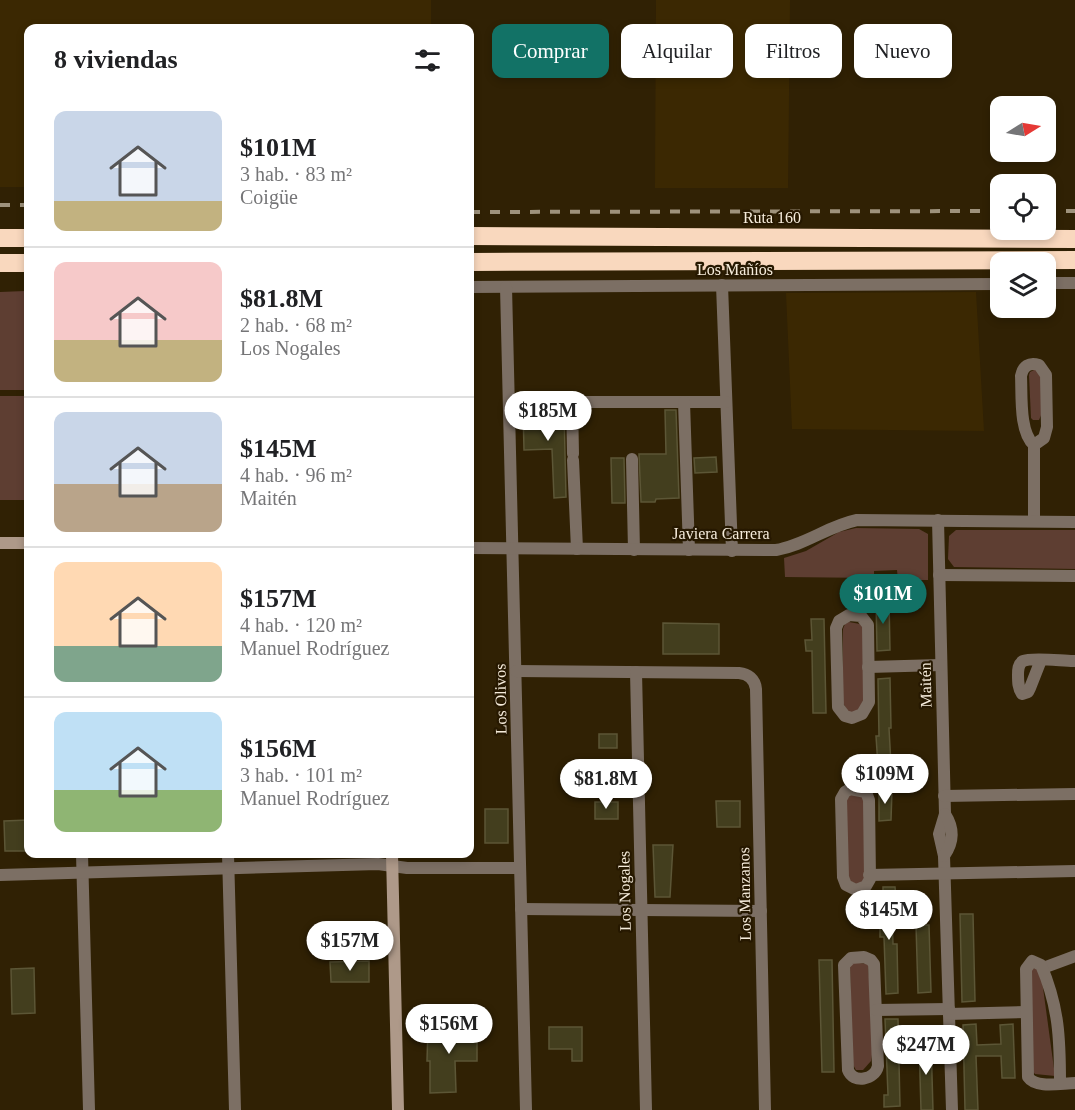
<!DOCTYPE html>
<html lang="es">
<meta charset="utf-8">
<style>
body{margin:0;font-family:"Times New Roman",serif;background:#f2f2f2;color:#202124;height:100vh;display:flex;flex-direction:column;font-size:22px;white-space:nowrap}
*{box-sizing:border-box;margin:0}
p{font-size:20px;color:#757577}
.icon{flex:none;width:33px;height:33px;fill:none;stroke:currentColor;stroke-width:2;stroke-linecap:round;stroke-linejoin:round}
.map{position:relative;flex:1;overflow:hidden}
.drawer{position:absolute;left:24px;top:24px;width:450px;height:834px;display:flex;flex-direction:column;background:#fff;border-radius:12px;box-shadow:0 3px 9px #0003}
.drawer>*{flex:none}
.banner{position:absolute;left:492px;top:24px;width:492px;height:54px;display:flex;gap:12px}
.needle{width:39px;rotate:79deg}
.buttons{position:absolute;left:990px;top:96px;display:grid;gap:12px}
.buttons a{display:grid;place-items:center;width:66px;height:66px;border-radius:12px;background:#fff;box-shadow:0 3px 9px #0003;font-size:30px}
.price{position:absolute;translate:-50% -51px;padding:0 14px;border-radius:21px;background:#fff;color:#222;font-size:20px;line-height:39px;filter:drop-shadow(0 2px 3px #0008)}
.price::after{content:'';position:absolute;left:50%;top:36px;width:18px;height:14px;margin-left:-9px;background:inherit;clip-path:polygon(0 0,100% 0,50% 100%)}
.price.on{background:#127266;color:#fff}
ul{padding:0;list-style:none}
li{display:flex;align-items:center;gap:18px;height:150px;padding:0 30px}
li+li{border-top:2px solid #e0e0e0}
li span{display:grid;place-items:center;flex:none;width:168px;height:120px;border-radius:12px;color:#555}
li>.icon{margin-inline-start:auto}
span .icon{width:72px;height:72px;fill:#fffc;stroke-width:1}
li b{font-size:26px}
h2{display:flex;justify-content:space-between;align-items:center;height:72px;padding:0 30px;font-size:26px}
.pill{padding:0 21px;border-radius:12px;background:#fff;box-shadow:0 3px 9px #0003;font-size:21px;line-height:54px}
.pill.on{background:#127266;color:#fff}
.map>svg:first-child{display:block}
</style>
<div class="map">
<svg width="1075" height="1110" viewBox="0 0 1075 1110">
<rect width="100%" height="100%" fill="#302104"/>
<g fill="#3b2802">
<path d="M 0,0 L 431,0 L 431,28 L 28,28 L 28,187 L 0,187 Z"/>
<path d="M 656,0 L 790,0 L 788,188 L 655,188 Z"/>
<path d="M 976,292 L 984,431 L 792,429 L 786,293 Z"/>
</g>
<g fill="#5e3e32">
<path d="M 25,291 L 27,390 L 0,390 L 0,292 Z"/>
<path d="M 1036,369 L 1041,373 L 1042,413 L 1039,420 L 1033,420 L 1031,418 L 1029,375 L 1030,372 Z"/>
<rect x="0" y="396" width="28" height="104"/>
<path d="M 856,528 L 919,529 L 928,534 L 928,580 L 898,580 L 897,570 L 874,571 L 874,578 L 785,577 L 784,558 L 806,551 L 839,532 Z"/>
<path d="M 956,530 L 1075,530 L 1075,569 L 954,567 L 948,559 L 949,536 Z"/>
<path d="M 849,622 L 860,624 L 863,628 L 863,708 L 853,714 L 847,710 L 843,703 L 843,629 L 845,624 Z"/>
<path d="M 853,793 L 860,794 L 864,799 L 865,883 L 859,885 L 850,881 L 847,869 L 847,799 Z"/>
<path d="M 852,962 L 868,964 L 874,1043 L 871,1061 L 863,1070 L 856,1070 L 852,1063 L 850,965 Z"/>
<path d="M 1032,968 L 1037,969 L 1041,973 L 1055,1076 L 1035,1074 L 1031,1069 L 1030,973 Z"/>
</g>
<g fill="#433e1e" stroke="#5c5636" stroke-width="1.5">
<path d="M 523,410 L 564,411 L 566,497 L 554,498 L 552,449 L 524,450 Z"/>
<path d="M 665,410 L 676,410 L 679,498 L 656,499 L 655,502 L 641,502 L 639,454 L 666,454 Z"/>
<path d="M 716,457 L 717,472 L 695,473 L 694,458 Z"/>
<path d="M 611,458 L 624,458 L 625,503 L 612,503 Z"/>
<path d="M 876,600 L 889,600 L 890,650 L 877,651 Z"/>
<path d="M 811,619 L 824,619 L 826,713 L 813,713 L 812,651 L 806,651 L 805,640 L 812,640 Z"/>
<path d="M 663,623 L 719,624 L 719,654 L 663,654 Z"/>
<path d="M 890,678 L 891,728 L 889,728 L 891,765 L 878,766 L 876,736 L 879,736 L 878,679 Z"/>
<rect x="599" y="734" width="18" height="14"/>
<path d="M 879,790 L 892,790 L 891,820 L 879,821 Z"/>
<path d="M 716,801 L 740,801 L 740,827 L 717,827 Z"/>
<rect x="595" y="802" width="23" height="17"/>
<rect x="485" y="809" width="23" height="34"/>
<path d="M 28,820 L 28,851 L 5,851 L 4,821 Z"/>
<path d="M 653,845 L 673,845 L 670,897 L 655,897 Z"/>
<path d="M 883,887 L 895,887 L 896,898 L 893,899 L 892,916 L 893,944 L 897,944 L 898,993 L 886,994 L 884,937 L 880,937 L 880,905 L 883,905 Z"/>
<path d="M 960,914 L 973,914 L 975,1001 L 962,1002 Z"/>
<path d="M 916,925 L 929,925 L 931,992 L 918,993 Z"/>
<path d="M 819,960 L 832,960 L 834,1072 L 822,1072 Z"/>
<path d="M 369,961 L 369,982 L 331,982 L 330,962 Z"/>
<path d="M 34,968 L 35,1013 L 12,1014 L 11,969 Z"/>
<path d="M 885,1019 L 898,1019 L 900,1106 L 884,1107 L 884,1095 L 888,1095 Z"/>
<path d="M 976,1024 L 977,1045 L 1001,1044 L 1000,1025 L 1013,1024 L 1015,1078 L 1002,1078 L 1001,1056 L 976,1056 L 978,1110 L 965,1110 L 963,1025 Z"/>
<path d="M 428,1027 L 477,1027 L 477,1061 L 455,1061 L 456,1092 L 430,1093 L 430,1061 L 427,1061 Z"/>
<path d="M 549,1027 L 582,1027 L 582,1061 L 572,1061 L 572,1049 L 549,1049 Z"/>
<path d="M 919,1041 L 931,1041 L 933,1110 L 921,1110 Z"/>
</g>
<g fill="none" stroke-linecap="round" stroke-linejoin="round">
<g stroke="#7c6f64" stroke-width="12">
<path d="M 1046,283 L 1075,283"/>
<path d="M 722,285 L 732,551"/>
<path d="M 470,287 L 1000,284"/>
<path d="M 506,287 L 526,1110"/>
<path d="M 509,402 L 726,402"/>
<path d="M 572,402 L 573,454"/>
<path d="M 684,402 L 689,550"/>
<path d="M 632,459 L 634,550"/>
<path d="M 573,460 L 577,549"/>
<path d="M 938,520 L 945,814 L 939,834 L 944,856 L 952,1110"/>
<path d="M 1034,521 L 1034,445 C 1019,432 1022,395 1021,376 C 1023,366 1029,362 1039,365 L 1046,375 L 1047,427 L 1044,438 L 1034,445"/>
<path d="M 470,548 L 776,550 C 805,545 828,526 857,520 L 1075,522"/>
<path d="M 939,575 L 1075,576"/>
<path d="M 849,615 L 861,616 L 868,625 L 869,702 L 862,714 L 852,718 L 845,716 L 838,707 L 836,628 L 839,621 Z"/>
<path d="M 1041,660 L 1030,688 L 1028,692 L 1022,694 C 1018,688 1018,682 1018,675 C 1018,670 1018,664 1023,661 C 1032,657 1062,661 1073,661 L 1075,661"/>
<path d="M 868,667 L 941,665"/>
<path d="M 516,671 L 739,673 C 748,674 755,679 756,689 L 765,1110"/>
<path d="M 636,672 L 646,1110"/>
<path d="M 850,789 L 866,792 L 869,800 L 870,879 L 866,886 L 856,890 L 846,885 L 843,877 L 841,799 L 845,792 Z"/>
<path d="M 944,796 L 1075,794"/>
<path d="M 82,854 L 89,1110"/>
<path d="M 228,854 L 235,1110"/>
<path d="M 944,856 C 954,842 954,828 945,814"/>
<path d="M 0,875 L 378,864 L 407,868 L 520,868"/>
<path d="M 869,875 L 1075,871"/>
<path d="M 521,909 L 761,911"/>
<path d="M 864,957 L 871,960 L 874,964 L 878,1066 C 875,1080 853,1084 848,1070 L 844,965 L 851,958 Z"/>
<path d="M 1043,968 L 1075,956"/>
<path d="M 876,1010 L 949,1009"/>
<path d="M 949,1014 L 1026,1012"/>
<path d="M 1060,1083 C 1060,1039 1059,1007 1041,965 L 1032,961 L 1026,969 L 1028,1077 C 1036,1089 1062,1083 1075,1083"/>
</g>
<g stroke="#ae9989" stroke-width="12">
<path d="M 0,543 L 28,543"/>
<path d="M 392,854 L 398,1110"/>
</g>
<g stroke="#f9d8be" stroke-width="18">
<path d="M 470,236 L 1075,239"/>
<path d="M 0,238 L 28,238"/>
<path d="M 470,262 L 1075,260"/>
<path d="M 0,263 L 28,263"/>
</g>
<g stroke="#9e927c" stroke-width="4" stroke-dasharray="10 10" stroke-linecap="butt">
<path d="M 0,205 L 28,205"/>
<path d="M 1046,211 L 1075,211"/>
<path d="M 470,212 L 1000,211"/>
</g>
</g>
<g text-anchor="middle" stroke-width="4.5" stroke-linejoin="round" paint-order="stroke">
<g font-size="16" fill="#f6ecdb" stroke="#261800">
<text x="772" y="223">Ruta 160</text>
<text x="735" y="275">Los Mañíos</text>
<text x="721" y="539">Javiera Carrera</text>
<text transform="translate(925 685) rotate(-91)" y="6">Maitén</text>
<text transform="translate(500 699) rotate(-91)" y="6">Los Olivos</text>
<text transform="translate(624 891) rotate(-91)" y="6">Los Nogales</text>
<text transform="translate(744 894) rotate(-91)" y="6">Los Manzanos</text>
</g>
</g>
</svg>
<div class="buttons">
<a><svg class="needle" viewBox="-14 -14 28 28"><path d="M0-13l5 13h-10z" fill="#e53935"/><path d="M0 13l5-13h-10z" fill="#757577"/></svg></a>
<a><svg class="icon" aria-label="locate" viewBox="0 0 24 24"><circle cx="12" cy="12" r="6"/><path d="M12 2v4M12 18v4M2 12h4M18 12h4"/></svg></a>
<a><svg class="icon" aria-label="layers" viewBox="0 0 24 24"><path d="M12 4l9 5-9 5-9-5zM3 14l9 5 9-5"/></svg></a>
</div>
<b class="price" style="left:548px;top:442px">$185M</b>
<b class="price on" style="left:883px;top:625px">$101M</b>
<b class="price" style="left:885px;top:805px">$109M</b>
<b class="price" style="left:606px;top:810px">$81.8M</b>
<b class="price" style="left:889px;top:941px">$145M</b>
<b class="price" style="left:350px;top:972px">$157M</b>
<b class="price" style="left:449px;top:1055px">$156M</b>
<b class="price" style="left:926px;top:1076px">$247M</b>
<div class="banner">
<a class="pill on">Comprar</a>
<a class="pill">Alquilar</a>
<a class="pill">Filtros</a>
<a class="pill">Nuevo</a>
</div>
<section class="drawer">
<h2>8 viviendas<svg class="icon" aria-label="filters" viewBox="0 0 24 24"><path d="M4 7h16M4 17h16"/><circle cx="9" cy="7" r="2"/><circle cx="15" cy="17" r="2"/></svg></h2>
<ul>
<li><span style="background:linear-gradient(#c9d6e8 75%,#c2b280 0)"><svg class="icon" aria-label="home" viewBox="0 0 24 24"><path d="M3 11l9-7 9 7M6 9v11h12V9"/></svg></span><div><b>$101M</b><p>3 hab. · 83 m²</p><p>Coigüe</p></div></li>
<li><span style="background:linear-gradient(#f6c9c9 65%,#c2b280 0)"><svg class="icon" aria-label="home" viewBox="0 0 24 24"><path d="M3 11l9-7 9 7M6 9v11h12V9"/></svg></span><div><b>$81.8M</b><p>2 hab. · 68 m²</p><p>Los Nogales</p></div></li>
<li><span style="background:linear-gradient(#c9d6e8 60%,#b9a48a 0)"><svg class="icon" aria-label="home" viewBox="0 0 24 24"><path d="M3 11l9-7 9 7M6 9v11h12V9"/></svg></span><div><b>$145M</b><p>4 hab. · 96 m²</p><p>Maitén</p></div></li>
<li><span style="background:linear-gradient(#ffd9b3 70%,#7fa58c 0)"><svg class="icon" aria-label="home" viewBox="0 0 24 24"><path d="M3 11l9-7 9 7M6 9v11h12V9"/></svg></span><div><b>$157M</b><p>4 hab. · 120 m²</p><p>Manuel Rodríguez</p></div></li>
<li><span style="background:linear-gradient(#bfe0f5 65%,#8fb573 0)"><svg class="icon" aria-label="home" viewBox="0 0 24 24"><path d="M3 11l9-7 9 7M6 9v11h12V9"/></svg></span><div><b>$156M</b><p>3 hab. · 101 m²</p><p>Manuel Rodríguez</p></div></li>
</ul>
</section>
</div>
